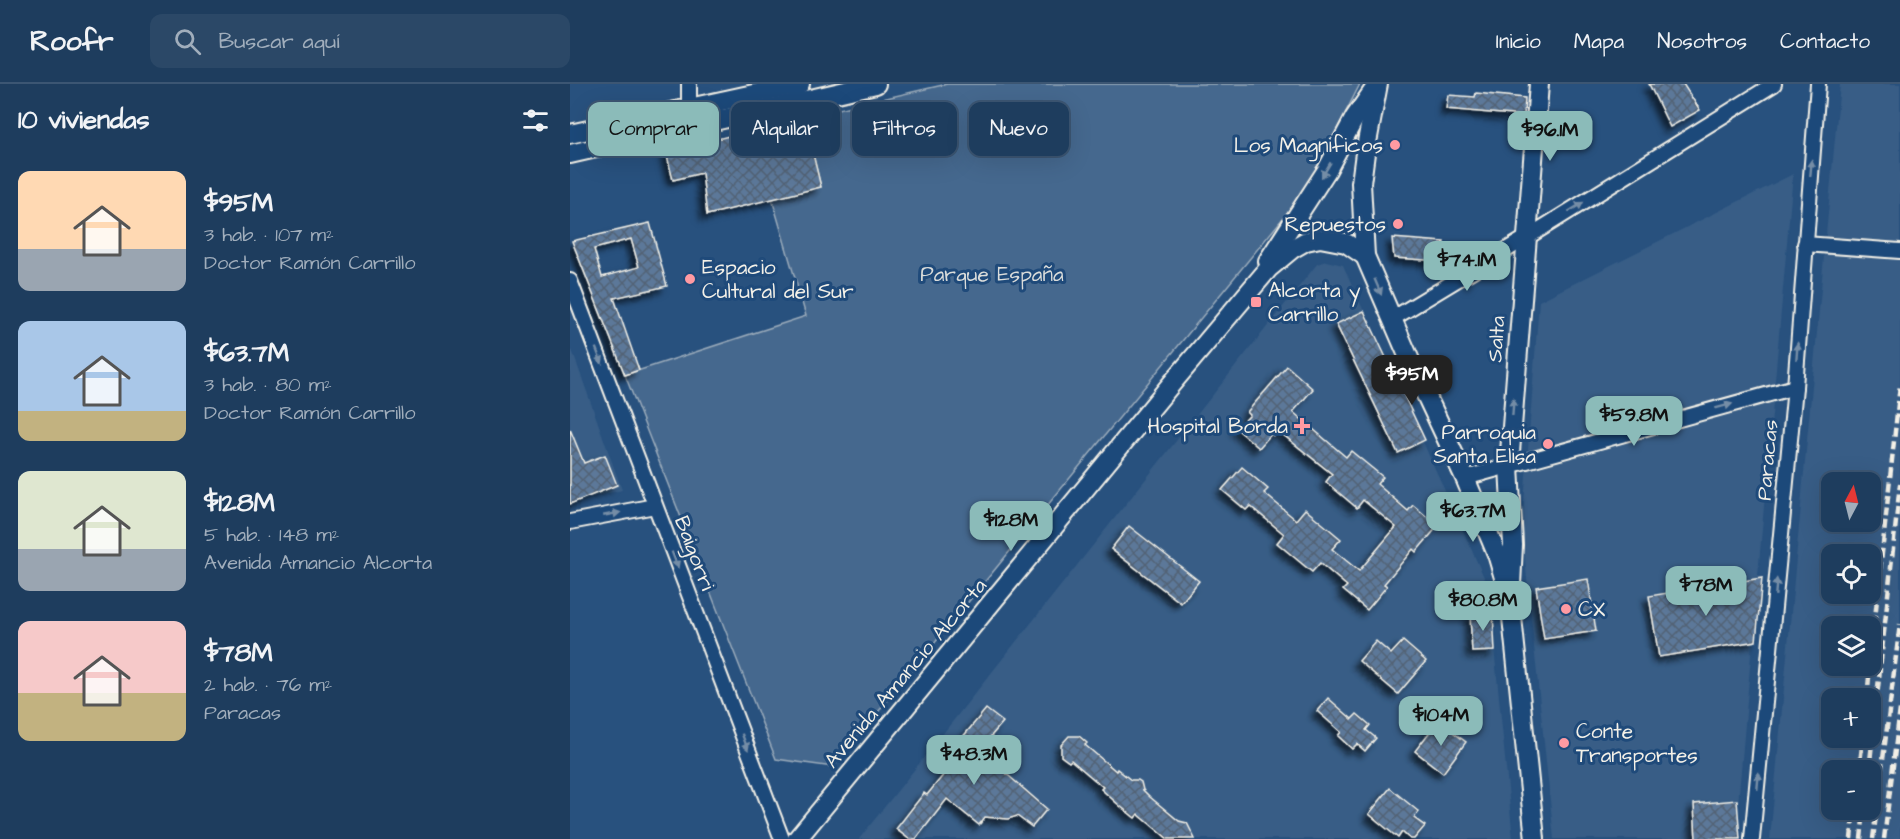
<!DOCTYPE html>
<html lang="es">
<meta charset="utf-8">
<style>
body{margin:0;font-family:"Architects Daughter",sans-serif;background:#2b4867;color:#f1f3f6;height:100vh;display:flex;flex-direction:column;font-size:22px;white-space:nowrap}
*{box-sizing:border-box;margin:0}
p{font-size:20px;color:#a1aebc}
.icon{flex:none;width:33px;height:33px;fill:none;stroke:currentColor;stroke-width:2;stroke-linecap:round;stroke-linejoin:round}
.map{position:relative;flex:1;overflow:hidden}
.sheet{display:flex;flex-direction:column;background:#1e3d5e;width:570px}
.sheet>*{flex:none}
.top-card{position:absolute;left:18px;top:18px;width:570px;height:54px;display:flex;gap:12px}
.needle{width:39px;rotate:7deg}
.fabs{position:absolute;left:1251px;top:388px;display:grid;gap:12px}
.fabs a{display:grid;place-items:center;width:60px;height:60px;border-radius:12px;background:#1e3d5e;box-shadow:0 6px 24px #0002,0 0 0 2px #3c5673;font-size:30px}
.price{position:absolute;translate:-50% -51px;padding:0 14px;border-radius:12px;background:#8bbbb9;color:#111;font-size:20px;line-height:39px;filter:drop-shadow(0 2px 3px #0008)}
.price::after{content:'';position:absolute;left:50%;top:36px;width:18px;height:14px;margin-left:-9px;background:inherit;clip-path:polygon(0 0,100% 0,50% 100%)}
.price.on{background:#222;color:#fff}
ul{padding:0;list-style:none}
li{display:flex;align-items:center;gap:18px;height:150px;padding:0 18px}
li span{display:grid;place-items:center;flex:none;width:168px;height:120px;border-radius:12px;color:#555}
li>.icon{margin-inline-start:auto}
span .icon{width:72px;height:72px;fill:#fffc;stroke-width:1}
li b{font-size:26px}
h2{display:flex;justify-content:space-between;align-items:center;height:72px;padding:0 18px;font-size:26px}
.chip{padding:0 21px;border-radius:12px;background:#1e3d5e;box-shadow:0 6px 24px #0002,0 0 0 2px #3c5673;font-size:21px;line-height:54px}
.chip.on{background:#8bbbb9;color:#111}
header{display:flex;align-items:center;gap:36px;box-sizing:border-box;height:84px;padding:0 30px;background:#1e3d5e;border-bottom:2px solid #3c5673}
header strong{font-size:28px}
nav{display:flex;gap:33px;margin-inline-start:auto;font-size:21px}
.search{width:420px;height:54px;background:#2b4867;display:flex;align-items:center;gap:15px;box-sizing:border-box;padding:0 21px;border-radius:12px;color:#a1aebc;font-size:22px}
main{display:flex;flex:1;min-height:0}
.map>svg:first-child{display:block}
</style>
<header>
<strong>Roofr</strong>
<div class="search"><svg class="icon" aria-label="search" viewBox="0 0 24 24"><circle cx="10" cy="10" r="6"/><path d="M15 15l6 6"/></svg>Buscar aquí</div>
<nav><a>Inicio</a><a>Mapa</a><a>Nosotros</a><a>Contacto</a></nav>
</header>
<main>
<section class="sheet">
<h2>10 viviendas<svg class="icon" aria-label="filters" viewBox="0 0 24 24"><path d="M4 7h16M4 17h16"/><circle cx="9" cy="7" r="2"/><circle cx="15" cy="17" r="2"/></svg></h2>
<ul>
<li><span style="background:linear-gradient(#ffd9b3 65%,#9aa5b1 0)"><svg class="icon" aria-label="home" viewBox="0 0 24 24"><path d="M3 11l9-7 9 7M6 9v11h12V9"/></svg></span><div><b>$95M</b><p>3 hab. · 107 m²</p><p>Doctor Ramón Carrillo</p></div></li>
<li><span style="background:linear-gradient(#a9c7e8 75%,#c2b280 0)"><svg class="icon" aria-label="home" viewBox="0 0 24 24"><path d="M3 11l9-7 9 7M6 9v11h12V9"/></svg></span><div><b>$63.7M</b><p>3 hab. · 80 m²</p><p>Doctor Ramón Carrillo</p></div></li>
<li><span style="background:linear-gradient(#dfe7d0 65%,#9aa5b1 0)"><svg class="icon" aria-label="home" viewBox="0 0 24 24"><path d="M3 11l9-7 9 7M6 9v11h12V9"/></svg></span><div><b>$128M</b><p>5 hab. · 148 m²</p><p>Avenida Amancio Alcorta</p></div></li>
<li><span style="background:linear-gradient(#f6c9c9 60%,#c2b280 0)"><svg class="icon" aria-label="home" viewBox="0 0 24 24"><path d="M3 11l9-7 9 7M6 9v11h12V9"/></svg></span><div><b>$78M</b><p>2 hab. · 76 m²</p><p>Paracas</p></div></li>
</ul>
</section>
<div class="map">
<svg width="1330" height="755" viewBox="0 0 1330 755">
<defs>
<pattern id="building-cross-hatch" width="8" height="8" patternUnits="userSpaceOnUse" patternTransform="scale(1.5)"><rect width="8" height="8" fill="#5b7899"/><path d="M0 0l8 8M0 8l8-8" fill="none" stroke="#536274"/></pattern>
<filter id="shadow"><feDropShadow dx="-5.5" dy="5.5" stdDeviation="3" flood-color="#0009"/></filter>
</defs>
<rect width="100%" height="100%" fill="#28517e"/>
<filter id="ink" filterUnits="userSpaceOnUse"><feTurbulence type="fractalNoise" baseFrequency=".0167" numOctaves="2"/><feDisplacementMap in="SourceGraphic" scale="12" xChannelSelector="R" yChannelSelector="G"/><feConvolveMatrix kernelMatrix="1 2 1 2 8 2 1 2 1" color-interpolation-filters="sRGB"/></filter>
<g filter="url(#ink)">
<g fill="#375d86" fill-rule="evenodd">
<path d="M 1270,0 L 1330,0 L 1330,755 L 1200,755 ZM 1262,399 L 1300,399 L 1300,438 L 1262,438 ZM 1262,471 L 1300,471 L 1300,510 L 1262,510 ZM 1262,543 L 1300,543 L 1300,582 L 1262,582 ZM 1262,615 L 1300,615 L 1300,654 L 1262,654 ZM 1262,687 L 1300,687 L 1300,726 L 1262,726 Z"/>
<path d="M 1223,90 L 1165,755 L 984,755 L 952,446 L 969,217 Z"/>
<path d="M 756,177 L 773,181 L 918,502 L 943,755 L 289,755 L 747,180 Z"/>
<path d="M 2,266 L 52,406 L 0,418 L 0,267 Z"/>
</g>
<path fill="#45688e" stroke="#9cacbb" stroke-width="1.5" d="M 377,0 L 790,0 L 736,106 L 263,683 L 206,675 L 55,291 L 236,232 L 202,115 L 251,103 L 234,33 Z"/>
<g fill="url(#building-cross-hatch)" stroke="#f4f1e8" stroke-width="1.5" fill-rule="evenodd" filter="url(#shadow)">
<path d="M 1079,0 L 1113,0 L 1130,26 L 1100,43 Z"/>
<path d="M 906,9 L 955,14 L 954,32 L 876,25 L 878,11 L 905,13 Z"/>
<path d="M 234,33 L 251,103 L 137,131 L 132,89 L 103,96 L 96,68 Z"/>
<path d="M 80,139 L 97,202 L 44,214 L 69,286 L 55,291 L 2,157 ZM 61,155 L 69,183 L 32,193 L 24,165 Z"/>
<path d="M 822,154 L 874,158 L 872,177 L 824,174 Z"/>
<path d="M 794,227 L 855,356 L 828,369 L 766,240 Z"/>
<path d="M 717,282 L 743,305 L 723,328 L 776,373 L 781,367 L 813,393 L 807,400 L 838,427 L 843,421 L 868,442 L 846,468 L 843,465 L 814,500 L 817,502 L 797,526 L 773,506 L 777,502 L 750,479 L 742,488 L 707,459 L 714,450 L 680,422 L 676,426 L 652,406 L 672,383 L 698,405 L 694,409 L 726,436 L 735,425 L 771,455 L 762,465 L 789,487 L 826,443 L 793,416 L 787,424 L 756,398 L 762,390 L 707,346 L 703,351 L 702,349 L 689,364 L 667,345 L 680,331 L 677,328 Z"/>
<path d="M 0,345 L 14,379 L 35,371 L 47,401 L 0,420 Z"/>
<path d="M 559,442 L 629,497 L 611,519 L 541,465 Z"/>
<path d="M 1192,494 L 1186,557 L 1089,573 L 1079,512 Z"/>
<path d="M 1018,495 L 1026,547 L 974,555 L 966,503 Z"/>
<path d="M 923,529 L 925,567 L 902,568 L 900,530 Z"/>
<path d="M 806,557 L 821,570 L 833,557 L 856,577 L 828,610 L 789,577 Z"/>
<path d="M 758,614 L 782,635 L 787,630 L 800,641 L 796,646 L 806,654 L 795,667 L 787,660 L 782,665 L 768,652 L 771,648 L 747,627 Z"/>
<path d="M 416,625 L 433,638 L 409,666 L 477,725 L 462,743 L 447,732 L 438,735 L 415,733 L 409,741 L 377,715 L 346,755 L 339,755 L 326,745 L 354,709 L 357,711 L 379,684 L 372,678 Z"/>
<path d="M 868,637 L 896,658 L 873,689 L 845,667 Z"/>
<path d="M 499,652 L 509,652 L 517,659 L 515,661 L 546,687 L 547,685 L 561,696 L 568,696 L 571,698 L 573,706 L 580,713 L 609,737 L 617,739 L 625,755 L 598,755 L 568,730 L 565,734 L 550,722 L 531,705 L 533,703 L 501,676 L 499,678 L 491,672 L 491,661 Z"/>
<path d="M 820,704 L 849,728 L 844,734 L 855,742 L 844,755 L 840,755 L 832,748 L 828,754 L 799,730 Z"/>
<path d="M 1167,716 L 1170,755 L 1126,755 L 1124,720 Z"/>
</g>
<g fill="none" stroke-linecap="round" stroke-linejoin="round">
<g stroke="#f4f1e8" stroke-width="18">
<g id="street">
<path d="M 119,31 L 119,0"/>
<path d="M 1235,160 L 1330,167"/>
<path d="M 0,197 L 212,755"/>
<path d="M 822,235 L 956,154 L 1204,0"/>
<path d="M 895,394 L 1225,303"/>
<path d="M 0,438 L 85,422"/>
<path d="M 1182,755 L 1225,303 L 1248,0"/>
</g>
</g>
<g stroke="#f4f1e8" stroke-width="22">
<g id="secondary">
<path d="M 808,0 L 795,69 L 791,99 L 795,172 L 842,281 L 895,394 L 927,470 L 940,514 L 965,755"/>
<path d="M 0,50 L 230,0"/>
<path d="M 0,70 L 306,0"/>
<path d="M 698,177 L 757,86 L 785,33 L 803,7"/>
<path d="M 941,501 L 943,461 L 939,381 L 969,0"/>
<path d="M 227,755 L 598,304 L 699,184 L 722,165 L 736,157 L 750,154 L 776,159 L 795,172"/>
</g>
</g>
<use href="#street" stroke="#1f4a7a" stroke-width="14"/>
<use href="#secondary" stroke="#1f4a7a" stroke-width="18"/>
<g stroke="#f4f1e8" stroke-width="4.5" stroke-dasharray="9 4.5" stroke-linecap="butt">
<path d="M 1300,581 L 1330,301"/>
<path d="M 1297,615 L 1300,582"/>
<path d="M 1289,687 L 1293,654"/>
<path d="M 1299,687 L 1330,400"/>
<path d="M 1281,755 L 1284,726"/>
<path d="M 1291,755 L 1294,726"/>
<path d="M 1303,755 L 1330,540"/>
<path d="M 1314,755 L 1330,625"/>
</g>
</g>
<defs><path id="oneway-solid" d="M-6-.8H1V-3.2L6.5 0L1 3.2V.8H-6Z" transform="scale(1.5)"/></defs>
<g fill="#748da6">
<use href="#oneway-solid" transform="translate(1241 84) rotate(-85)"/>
<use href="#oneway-solid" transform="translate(756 86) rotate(121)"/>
<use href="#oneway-solid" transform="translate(1006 123) rotate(-32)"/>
<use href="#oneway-solid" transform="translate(808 203) rotate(67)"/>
<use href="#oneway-solid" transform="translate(1227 267) rotate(-86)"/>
<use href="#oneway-solid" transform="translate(29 272) rotate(69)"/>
<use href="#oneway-solid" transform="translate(1154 322) rotate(-15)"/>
<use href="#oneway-solid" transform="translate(943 323) rotate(-86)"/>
<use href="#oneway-solid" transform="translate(42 430) rotate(-11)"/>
<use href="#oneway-solid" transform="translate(105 476) rotate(69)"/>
<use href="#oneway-solid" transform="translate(1206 503) rotate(-85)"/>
<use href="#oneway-solid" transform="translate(175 658) rotate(69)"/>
<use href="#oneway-solid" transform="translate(1188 697) rotate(-85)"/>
</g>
</g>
<g fill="#ff9aa2" stroke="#1f4a7a" stroke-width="2">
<circle cx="825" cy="61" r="6"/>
<circle cx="828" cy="140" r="6"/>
<circle cx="120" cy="195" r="6"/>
<rect x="680" y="212" width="12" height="12" rx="3"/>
<path d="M729 333h6v6h6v6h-6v6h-6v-6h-6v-6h6z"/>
<circle cx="978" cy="360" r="6"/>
<circle cx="996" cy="525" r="6"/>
<circle cx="994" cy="659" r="6"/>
</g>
<g text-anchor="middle" stroke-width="6" stroke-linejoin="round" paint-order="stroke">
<g font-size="21" fill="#f4f1e8" stroke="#1f4a7a" text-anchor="end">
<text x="813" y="68">Los Magnificos</text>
<text x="816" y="147">Repuestos</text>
<text x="132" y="190" text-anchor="start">Espacio<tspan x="132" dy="24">Cultural del Sur</tspan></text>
<text x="698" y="213" text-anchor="start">Alcorta y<tspan x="698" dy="24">Carrillo</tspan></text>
<text x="718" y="349">Hospital Borda</text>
<text x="966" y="355">Parroquia<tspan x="966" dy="24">Santa Elisa</tspan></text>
<text x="1008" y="532" text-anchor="start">CX</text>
<text x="1006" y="654" text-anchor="start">Conte<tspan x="1006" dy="24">Transportes</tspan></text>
</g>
<g font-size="21" fill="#dadcda" stroke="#1f4a7a">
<text x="422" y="197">Parque España</text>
</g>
<g font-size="21" fill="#f4f1e8" stroke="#1f4a7a">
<text transform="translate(926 255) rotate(-86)" y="7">Salta</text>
<text transform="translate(1197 376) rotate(-85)" y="7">Paracas</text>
<text transform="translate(125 469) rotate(69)" y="7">Baigorri</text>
<text transform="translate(335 589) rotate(-50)" y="7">Avenida Amancio Alcorta</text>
</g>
</g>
</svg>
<div class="fabs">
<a><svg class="needle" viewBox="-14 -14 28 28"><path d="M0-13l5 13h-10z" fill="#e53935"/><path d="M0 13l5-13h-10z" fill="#a1aebc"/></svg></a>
<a><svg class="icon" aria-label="locate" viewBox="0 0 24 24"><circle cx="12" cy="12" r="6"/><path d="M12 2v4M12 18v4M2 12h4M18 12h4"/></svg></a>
<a><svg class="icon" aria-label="layers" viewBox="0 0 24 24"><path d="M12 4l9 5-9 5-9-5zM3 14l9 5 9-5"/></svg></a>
<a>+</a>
<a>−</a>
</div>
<b class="price" style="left:980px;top:78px">$96.1M</b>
<b class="price" style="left:897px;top:208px">$74.1M</b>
<b class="price on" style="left:842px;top:322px">$95M</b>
<b class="price" style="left:1064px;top:363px">$59.8M</b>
<b class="price" style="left:903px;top:459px">$63.7M</b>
<b class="price" style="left:441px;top:468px">$128M</b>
<b class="price" style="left:1136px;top:533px">$78M</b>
<b class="price" style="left:913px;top:548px">$80.8M</b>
<b class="price" style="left:871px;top:663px">$104M</b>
<b class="price" style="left:404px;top:702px">$48.3M</b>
<div class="top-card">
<a class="chip on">Comprar</a>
<a class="chip">Alquilar</a>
<a class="chip">Filtros</a>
<a class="chip">Nuevo</a>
</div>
</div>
</main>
